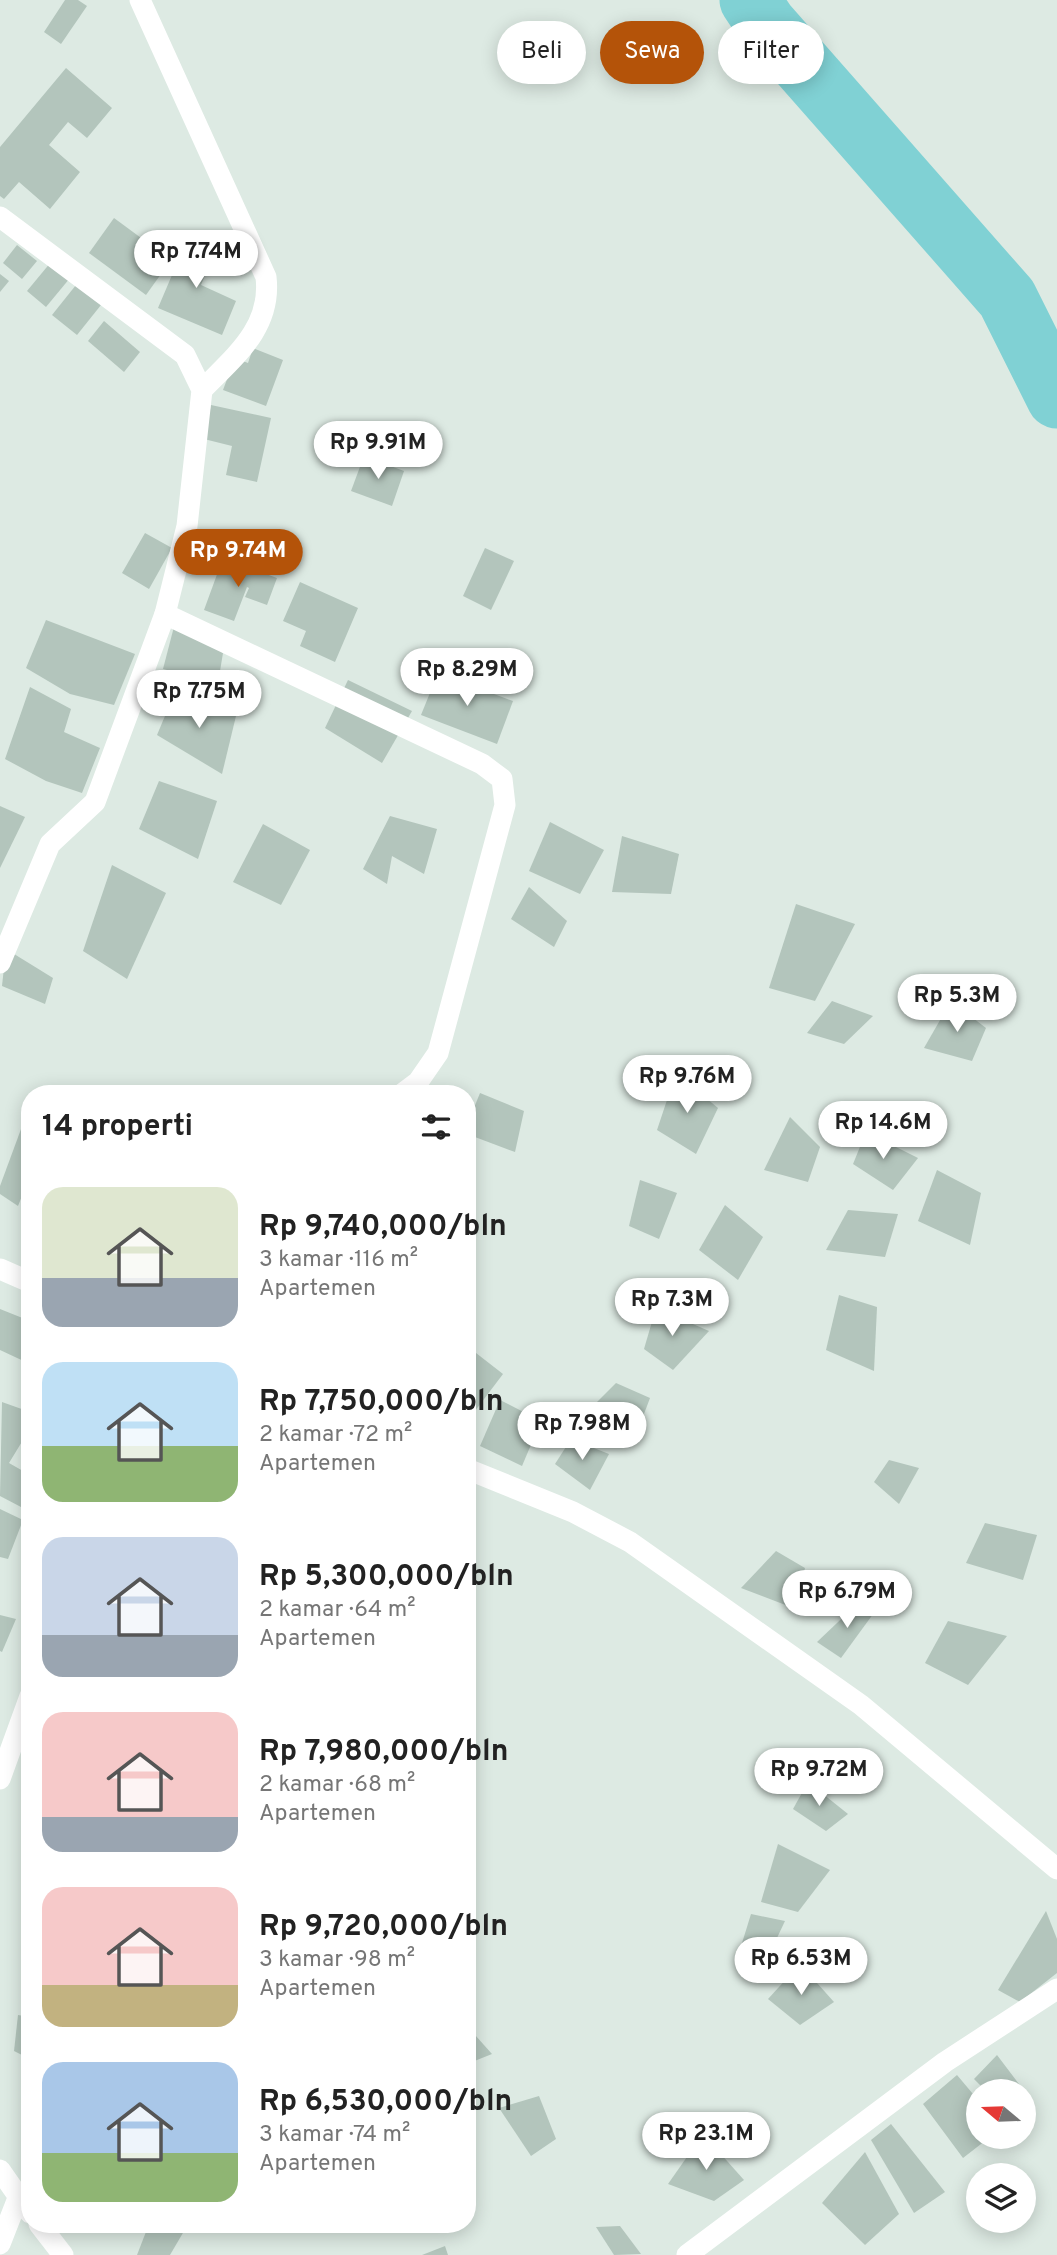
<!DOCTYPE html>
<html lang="id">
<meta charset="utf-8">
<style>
body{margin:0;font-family:Overpass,sans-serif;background:#f6f6f6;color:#222;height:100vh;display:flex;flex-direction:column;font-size:26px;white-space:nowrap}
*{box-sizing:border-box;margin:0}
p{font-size:23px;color:#767676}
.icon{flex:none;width:38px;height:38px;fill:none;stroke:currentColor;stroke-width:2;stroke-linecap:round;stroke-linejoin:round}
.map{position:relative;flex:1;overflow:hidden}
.drawer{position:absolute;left:21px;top:1085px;width:455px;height:1148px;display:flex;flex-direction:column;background:#fff;border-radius:28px;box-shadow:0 4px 18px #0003}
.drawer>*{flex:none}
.hud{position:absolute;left:497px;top:21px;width:455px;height:63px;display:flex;gap:14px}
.needle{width:46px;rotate:289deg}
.controls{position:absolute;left:966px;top:2079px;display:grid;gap:14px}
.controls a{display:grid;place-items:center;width:70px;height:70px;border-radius:50%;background:#fff;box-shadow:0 4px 18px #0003;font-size:35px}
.price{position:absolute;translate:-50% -60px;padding:0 16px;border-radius:24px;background:#fff;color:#222;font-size:23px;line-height:46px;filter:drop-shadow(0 2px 4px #0008)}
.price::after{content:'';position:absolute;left:50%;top:42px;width:21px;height:16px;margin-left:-10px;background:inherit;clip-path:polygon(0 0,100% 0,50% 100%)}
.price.on{background:#b45309;color:#fff}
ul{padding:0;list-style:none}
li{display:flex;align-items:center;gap:21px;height:175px;padding:0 21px}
li span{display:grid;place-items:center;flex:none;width:196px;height:140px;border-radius:21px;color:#555}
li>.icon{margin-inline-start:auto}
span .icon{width:84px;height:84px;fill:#fffc;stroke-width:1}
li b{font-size:30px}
h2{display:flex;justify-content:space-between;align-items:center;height:84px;padding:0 21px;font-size:30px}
.tag{padding:0 24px;border-radius:32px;background:#fff;box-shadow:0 4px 18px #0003;font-size:24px;line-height:63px}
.tag.on{background:#b45309;color:#fff}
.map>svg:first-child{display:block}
</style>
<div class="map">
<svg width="1057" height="2255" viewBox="0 0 1057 2255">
<rect width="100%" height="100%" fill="#ddeae3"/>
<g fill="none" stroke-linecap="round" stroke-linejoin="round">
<path stroke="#80d1d4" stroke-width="61" d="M 750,0 L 766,24 L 1007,298 L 1057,398"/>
</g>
<g fill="#b3c5bc">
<path d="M 65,0 L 78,0 L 87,6 L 61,44 L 44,32 Z"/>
<path d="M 66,68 L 112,108 L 87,138 L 68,122 L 49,145 L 80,172 L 50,209 L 19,182 L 4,199 L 0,196 L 0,147 Z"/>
<path d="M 114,218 L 171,260 L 146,295 L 89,253 Z"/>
<path d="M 189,235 L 217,247 L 201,285 L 236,301 L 222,335 L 158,308 Z"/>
<path d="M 17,245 L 37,261 L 22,279 L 3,263 Z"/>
<path d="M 51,262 L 70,278 L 46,307 L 27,291 Z"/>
<path d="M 0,274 L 9,281 L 0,292 Z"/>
<path d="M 80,280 L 105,300 L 77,335 L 52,315 Z"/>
<path d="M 104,321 L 140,352 L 124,372 L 88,341 Z"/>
<path d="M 253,348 L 283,360 L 266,406 L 223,390 L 235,358 L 248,363 Z"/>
<path d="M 211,405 L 271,418 L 257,482 L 226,475 L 232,446 L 204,439 Z"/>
<path d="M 364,456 L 404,471 L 392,506 L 351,491 Z"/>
<path d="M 145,533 L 172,548 L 149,589 L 122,573 Z"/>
<path d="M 485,548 L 514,561 L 491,610 L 463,596 Z"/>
<path d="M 223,558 L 277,578 L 267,605 L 245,597 L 249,588 L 247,587 L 234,621 L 204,610 Z"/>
<path d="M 300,582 L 358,608 L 335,662 L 300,646 L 306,631 L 283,621 Z"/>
<path d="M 176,619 L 223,653 L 218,683 L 163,669 Z"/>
<path d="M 46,620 L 135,654 L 114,705 L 70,694 L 26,668 Z"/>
<path d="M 438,673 L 513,701 L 497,744 L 421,715 Z"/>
<path d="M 348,680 L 412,711 L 382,763 L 325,728 Z"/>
<path d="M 30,687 L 71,709 L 64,732 L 100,748 L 82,793 L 46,781 L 5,759 Z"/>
<path d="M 175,692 L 236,716 L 222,774 L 157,735 Z"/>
<path d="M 159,781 L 217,801 L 198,859 L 139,829 Z"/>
<path d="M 0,806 L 25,817 L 0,868 Z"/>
<path d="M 390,816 L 437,829 L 424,874 L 392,856 L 387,884 L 363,869 Z"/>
<path d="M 550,822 L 604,850 L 580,894 L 529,871 Z"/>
<path d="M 263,824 L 310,850 L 281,905 L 233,882 Z"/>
<path d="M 622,836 L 679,854 L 671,894 L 612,892 Z"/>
<path d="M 112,865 L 166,893 L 127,979 L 83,951 Z"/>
<path d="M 529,887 L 567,921 L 554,947 L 511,919 Z"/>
<path d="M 796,904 L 855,924 L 815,1001 L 769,988 Z"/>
<path d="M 6,949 L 53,978 L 45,1004 L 2,986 Z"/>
<path d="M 832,1001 L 873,1016 L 844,1044 L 807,1033 Z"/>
<path d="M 951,1001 L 986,1028 L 972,1061 L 924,1048 Z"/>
<path d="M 676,1073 L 718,1108 L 696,1154 L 657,1130 Z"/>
<path d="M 480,1093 L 524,1111 L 515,1152 L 467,1134 L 467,1125 Z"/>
<path d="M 790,1117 L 820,1147 L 808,1182 L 764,1170 Z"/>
<path d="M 24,1121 L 30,1124 L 30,1176 L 18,1206 L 0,1194 L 0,1186 Z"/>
<path d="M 866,1132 L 918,1158 L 893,1190 L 853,1164 Z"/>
<path d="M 937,1170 L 981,1193 L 970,1245 L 918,1221 Z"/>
<path d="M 640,1180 L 677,1193 L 659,1239 L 629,1226 Z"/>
<path d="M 467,1187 L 476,1190 L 468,1217 L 467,1217 Z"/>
<path d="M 725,1205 L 763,1237 L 738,1280 L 699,1250 Z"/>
<path d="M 848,1210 L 898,1214 L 885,1257 L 826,1250 Z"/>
<path d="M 839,1295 L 877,1307 L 874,1371 L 826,1350 Z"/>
<path d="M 656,1308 L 709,1331 L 673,1370 L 644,1349 Z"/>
<path d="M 0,1309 L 30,1321 L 30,1364 L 0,1350 Z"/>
<path d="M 467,1346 L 503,1374 L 475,1411 L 467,1408 Z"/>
<path d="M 616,1383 L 650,1398 L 633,1443 L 588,1411 Z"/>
<path d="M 500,1400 L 541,1421 L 522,1466 L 480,1446 Z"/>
<path d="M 2,1402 L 30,1412 L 30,1442 L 23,1440 L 9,1463 L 30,1475 L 30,1494 L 21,1507 L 0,1496 Z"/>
<path d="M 571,1439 L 609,1454 L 590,1490 L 555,1464 Z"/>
<path d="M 889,1460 L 919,1468 L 899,1504 L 874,1482 Z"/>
<path d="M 0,1509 L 23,1520 L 8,1559 L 0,1557 Z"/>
<path d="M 985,1523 L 1037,1535 L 1023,1580 L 966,1563 Z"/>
<path d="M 776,1551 L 805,1568 L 796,1609 L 741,1588 Z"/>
<path d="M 857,1604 L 876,1610 L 841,1658 L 817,1642 Z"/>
<path d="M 0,1615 L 16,1619 L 2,1652 L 0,1651 Z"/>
<path d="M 948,1621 L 1007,1636 L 968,1685 L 925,1663 Z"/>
<path d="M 808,1782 L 848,1814 L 826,1831 L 793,1809 Z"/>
<path d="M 778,1844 L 830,1870 L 798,1912 L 761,1902 Z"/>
<path d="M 1046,1911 L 1057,1939 L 1057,1973 L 1020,2002 L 998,1990 Z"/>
<path d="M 751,1914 L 785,1921 L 768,1957 L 738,1956 Z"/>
<path d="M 800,1964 L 834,2002 L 800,2025 L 768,1999 Z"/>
<path d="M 18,2015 L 30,2017 L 30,2059 L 14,2051 Z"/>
<path d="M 467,2026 L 492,2054 L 467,2064 Z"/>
<path d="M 997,2055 L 1028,2096 L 1024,2100 L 1024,2091 L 986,2091 L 974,2079 Z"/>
<path d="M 957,2075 L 978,2100 L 978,2137 L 990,2137 L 963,2158 L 923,2104 Z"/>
<path d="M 539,2096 L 556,2139 L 531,2156 L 499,2108 Z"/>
<path d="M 891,2124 L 945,2192 L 914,2213 L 871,2140 Z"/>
<path d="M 703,2134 L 744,2180 L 714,2201 L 668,2184 Z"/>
<path d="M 865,2152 L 899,2214 L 865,2245 L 822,2203 Z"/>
<path d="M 149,2224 L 180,2224 L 187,2226 L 170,2255 L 137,2255 Z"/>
<path d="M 620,2226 L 641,2254 L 614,2255 L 596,2227 Z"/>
<path d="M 445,2246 L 448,2255 L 422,2255 Z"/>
</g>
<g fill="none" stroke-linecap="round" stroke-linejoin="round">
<g stroke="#fff" stroke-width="21">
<path d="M 140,0 L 266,277 C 272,328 234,357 202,390"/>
<path d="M 0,217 L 185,355 L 202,390 L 187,526 L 165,614 L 95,802 L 50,844 L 0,963"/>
<path d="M 165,614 L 482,764 L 502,779 L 505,805 L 438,1053 L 418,1082 L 402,1094"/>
<path d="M 0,1269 L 30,1282"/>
<path d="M 467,1469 L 573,1512 L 630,1542 L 861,1705 L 1057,1869"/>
<path d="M 0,1779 L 30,1696"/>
<path d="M 0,2170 L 30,2213"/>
<path d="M 39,2224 L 63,2255"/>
<path d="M 0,2244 L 18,2198"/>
<path d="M 687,2255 L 945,2062 L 1057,1989"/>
</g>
</g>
</svg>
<div class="controls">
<a><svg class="needle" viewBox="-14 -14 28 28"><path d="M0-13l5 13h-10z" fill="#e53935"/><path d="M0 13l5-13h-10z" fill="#767676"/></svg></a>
<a><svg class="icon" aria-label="layers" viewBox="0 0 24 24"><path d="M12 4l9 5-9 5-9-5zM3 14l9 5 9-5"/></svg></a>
</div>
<b class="price" style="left:196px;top:290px">Rp 7.74M</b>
<b class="price" style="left:378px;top:481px">Rp 9.91M</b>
<b class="price on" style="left:238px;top:589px">Rp 9.74M</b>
<b class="price" style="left:467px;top:708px">Rp 8.29M</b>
<b class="price" style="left:199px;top:730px">Rp 7.75M</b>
<b class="price" style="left:957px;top:1034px">Rp 5.3M</b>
<b class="price" style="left:687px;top:1115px">Rp 9.76M</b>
<b class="price" style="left:883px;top:1161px">Rp 14.6M</b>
<b class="price" style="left:672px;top:1338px">Rp 7.3M</b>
<b class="price" style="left:582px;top:1462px">Rp 7.98M</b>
<b class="price" style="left:847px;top:1630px">Rp 6.79M</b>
<b class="price" style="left:819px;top:1808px">Rp 9.72M</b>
<b class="price" style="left:801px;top:1997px">Rp 6.53M</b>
<b class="price" style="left:706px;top:2172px">Rp 23.1M</b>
<div class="hud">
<a class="tag">Beli</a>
<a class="tag on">Sewa</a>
<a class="tag">Filter</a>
</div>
<section class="drawer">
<h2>14 properti<svg class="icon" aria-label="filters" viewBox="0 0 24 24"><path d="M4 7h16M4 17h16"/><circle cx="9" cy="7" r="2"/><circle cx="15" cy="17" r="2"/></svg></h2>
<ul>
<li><span style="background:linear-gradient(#dfe7d0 65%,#9aa5b1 0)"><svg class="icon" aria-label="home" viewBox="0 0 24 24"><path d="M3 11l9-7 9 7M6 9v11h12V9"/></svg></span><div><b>Rp 9,740,000/bln</b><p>3 kamar · 116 m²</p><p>Apartemen</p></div></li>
<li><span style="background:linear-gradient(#bfe0f5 60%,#8fb573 0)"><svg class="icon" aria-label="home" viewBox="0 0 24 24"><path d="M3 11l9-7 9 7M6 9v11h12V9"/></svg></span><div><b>Rp 7,750,000/bln</b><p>2 kamar · 72 m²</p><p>Apartemen</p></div></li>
<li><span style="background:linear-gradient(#c9d6e8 70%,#9aa5b1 0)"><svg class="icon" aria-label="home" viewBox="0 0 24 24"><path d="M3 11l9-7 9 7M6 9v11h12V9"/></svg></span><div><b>Rp 5,300,000/bln</b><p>2 kamar · 64 m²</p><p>Apartemen</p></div></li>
<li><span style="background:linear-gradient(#f6c9c9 75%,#9aa5b1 0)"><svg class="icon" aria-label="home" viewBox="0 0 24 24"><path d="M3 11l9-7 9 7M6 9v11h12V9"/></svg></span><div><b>Rp 7,980,000/bln</b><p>2 kamar · 68 m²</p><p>Apartemen</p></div></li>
<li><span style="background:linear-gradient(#f6c9c9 70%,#c2b280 0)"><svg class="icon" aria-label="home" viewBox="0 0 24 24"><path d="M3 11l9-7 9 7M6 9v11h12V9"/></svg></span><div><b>Rp 9,720,000/bln</b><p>3 kamar · 98 m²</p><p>Apartemen</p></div></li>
<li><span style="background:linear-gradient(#a9c7e8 65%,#8fb573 0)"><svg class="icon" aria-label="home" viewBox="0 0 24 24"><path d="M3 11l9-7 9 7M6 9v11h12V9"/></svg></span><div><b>Rp 6,530,000/bln</b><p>3 kamar · 74 m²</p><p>Apartemen</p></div></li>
</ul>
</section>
</div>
